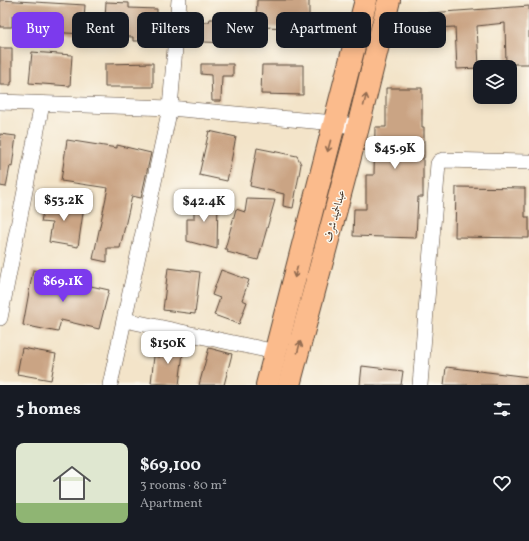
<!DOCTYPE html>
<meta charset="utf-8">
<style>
body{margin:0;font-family:Vollkorn,Amiri,serif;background:#242831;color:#f1f3f6;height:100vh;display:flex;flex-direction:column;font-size:15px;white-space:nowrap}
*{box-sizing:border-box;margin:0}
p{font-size:13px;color:#9ea1a6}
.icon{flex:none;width:22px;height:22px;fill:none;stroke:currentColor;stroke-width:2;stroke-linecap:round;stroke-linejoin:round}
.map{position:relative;height:385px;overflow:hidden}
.sheet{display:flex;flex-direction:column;background:#171b24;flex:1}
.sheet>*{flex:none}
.guide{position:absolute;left:12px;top:12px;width:505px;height:36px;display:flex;gap:8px}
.buttons{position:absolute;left:473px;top:60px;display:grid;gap:8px}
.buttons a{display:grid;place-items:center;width:44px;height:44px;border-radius:8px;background:#171b24;box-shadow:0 2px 10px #0003;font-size:20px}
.price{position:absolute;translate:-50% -34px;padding:0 9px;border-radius:8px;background:#fff;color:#222;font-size:13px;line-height:26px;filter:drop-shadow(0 1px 2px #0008)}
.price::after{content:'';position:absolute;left:50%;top:24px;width:12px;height:9px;margin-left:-6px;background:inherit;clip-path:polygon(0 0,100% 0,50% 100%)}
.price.on{background:#7c3aed;color:#fff}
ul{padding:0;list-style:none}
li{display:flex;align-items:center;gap:12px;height:100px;padding:0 16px}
li span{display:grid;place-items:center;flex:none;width:112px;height:80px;border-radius:8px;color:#555}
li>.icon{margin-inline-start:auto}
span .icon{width:48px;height:48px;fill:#fffc;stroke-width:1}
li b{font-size:17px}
h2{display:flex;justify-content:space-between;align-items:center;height:48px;padding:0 16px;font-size:17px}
.tag{padding:0 14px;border-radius:8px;background:#171b24;box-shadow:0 2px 10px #0003;font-size:14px;line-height:36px}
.tag.on{background:#7c3aed;color:#fff}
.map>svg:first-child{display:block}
</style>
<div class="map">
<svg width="529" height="385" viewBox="0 0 529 385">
<rect width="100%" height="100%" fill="#fbf7ec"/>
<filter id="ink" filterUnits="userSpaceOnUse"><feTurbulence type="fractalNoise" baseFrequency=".025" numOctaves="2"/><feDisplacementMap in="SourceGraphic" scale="8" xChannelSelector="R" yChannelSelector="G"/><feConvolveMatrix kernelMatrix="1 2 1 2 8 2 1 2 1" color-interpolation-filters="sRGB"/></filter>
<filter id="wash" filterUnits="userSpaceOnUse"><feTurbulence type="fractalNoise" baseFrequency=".012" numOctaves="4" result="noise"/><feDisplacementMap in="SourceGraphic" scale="16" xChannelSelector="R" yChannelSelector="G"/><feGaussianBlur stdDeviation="0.9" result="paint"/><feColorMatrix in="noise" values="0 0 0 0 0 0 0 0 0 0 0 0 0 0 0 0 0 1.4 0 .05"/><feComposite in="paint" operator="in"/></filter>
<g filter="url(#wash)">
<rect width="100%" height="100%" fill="#f3e4c9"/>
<g id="blocks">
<g fill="#caa484">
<path d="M 0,0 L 85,5 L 83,34 L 33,31 L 34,14 L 12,16 L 12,27 L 0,27 Z"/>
<path d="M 257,0 L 309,0 L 309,28 L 256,27 Z"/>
<path d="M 106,2 L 129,3 L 129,8 L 157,9 L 156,41 L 133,41 L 133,37 L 104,36 Z"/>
<path d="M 529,6 L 529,64 L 506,64 L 505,23 L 477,26 L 479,68 L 457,69 L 455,27 L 395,30 L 395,27 L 415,14 Z"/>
<path d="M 210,19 L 231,19 L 231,43 L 204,42 L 204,22 L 209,22 Z"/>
<path d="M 0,48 L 12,48 L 12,82 L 11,82 L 11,85 L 0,85 Z"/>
<path d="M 32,52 L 72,55 L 70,86 L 29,83 Z"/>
<path d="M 153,63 L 153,87 L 105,87 L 105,64 Z"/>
<path d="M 201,64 L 233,64 L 233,76 L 222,76 L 221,101 L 212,101 L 211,75 L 201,74 Z"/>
<path d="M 262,65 L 303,65 L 303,95 L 261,94 Z"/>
<path d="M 386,88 L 422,88 L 422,127 L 424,127 L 424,158 L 423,158 L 423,197 L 418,197 L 416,238 L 353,236 L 354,209 L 366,209 L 366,175 L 374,175 L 375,127 L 386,127 Z"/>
<path d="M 209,131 L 236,137 L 227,181 L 199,175 Z"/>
<path d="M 0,134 L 16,136 L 12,167 L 10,166 L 6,187 L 0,186 Z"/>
<path d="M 67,140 L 117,148 L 117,145 L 151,153 L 141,198 L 132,196 L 120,248 L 107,248 L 107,262 L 93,259 L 108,188 L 61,181 Z"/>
<path d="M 257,148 L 297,156 L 301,164 L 293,208 L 283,206 L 284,194 L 250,186 Z"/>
<path d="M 456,187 L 525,188 L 525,217 L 529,217 L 529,238 L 455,237 Z"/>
<path d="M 194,199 L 218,199 L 217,249 L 187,241 L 187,219 L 194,219 Z"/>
<path d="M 247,199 L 275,200 L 258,260 L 227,252 L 228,249 L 225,249 L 236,209 L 245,212 Z"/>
<path d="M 45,200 L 84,206 L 78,247 L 49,242 L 52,223 L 41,222 Z"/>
<path d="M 168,268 L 200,272 L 195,314 L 163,310 Z"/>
<path d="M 33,270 L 69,277 L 68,281 L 109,290 L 99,329 L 61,320 L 58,332 L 23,325 Z"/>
<path d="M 221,270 L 249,280 L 242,300 L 247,302 L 239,324 L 214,315 L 220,298 L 212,295 Z"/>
<path d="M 162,343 L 184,345 L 179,385 L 151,383 L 154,356 L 160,357 Z"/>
<path d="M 22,348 L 56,354 L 51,380 L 17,374 Z"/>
<path d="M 209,348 L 232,354 L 224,385 L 199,385 Z"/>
<path d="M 362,366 L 403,371 L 401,385 L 360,385 Z"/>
<path d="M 446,367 L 529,377 L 529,385 L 444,385 Z"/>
</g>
</g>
</g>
<g filter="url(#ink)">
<use href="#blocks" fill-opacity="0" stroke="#574638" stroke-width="1"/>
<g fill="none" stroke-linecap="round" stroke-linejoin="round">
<g stroke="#574638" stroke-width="16">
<g id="minor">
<path d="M 0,102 L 170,108 L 335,123 L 358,127"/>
<path d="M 0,318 L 42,104"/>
<path d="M 125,320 L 276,352"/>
<path d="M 110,385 L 170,108 L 179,0"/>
<path d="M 420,385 L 438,164 L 440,161 L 443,160 L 529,162"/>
</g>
</g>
<g stroke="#574638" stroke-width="24">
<g id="primary">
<path d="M 267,385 L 366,0"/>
<path d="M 289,385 L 358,127 L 389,0"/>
</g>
</g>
<use href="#minor" stroke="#fff" stroke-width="15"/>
<use href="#primary" stroke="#fbbb8c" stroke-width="22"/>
</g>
<defs><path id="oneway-shaft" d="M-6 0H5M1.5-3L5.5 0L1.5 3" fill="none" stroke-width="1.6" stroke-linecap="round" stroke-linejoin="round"/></defs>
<g stroke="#916b50">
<use href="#oneway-shaft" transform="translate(365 100) rotate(-76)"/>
<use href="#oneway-shaft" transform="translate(329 146) rotate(105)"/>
<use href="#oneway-shaft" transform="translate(296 272) rotate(105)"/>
<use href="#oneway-shaft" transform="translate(299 347) rotate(-75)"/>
</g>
</g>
<g text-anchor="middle" stroke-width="3" stroke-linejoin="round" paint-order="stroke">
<g font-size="11" fill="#3b2a1e" stroke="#fbf7ec">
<text transform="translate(334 216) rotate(-75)" y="4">عبدالحميد شرف</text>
</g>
</g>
</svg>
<div class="buttons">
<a><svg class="icon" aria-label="layers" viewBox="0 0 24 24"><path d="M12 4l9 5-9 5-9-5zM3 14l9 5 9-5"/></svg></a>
</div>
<b class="price" style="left:395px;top:170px">$45.9K</b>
<b class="price" style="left:64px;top:222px">$53.2K</b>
<b class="price" style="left:204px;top:223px">$42.4K</b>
<b class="price on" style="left:63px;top:303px">$69.1K</b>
<b class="price" style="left:168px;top:365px">$150K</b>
<div class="guide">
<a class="tag on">Buy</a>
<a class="tag">Rent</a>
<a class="tag">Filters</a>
<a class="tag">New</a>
<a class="tag">Apartment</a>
<a class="tag">House</a>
</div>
</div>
<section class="sheet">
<h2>5 homes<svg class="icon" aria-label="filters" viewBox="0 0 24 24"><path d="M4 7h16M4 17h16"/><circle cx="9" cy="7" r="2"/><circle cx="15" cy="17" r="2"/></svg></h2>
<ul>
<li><span style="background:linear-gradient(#dfe7d0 75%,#8fb573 0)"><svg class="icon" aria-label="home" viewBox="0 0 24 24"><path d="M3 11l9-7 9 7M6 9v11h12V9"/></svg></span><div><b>$69,100</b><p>3 rooms · 80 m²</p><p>Apartment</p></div><svg class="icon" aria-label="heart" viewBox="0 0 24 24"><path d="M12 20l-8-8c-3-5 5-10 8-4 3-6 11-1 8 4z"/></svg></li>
</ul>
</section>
